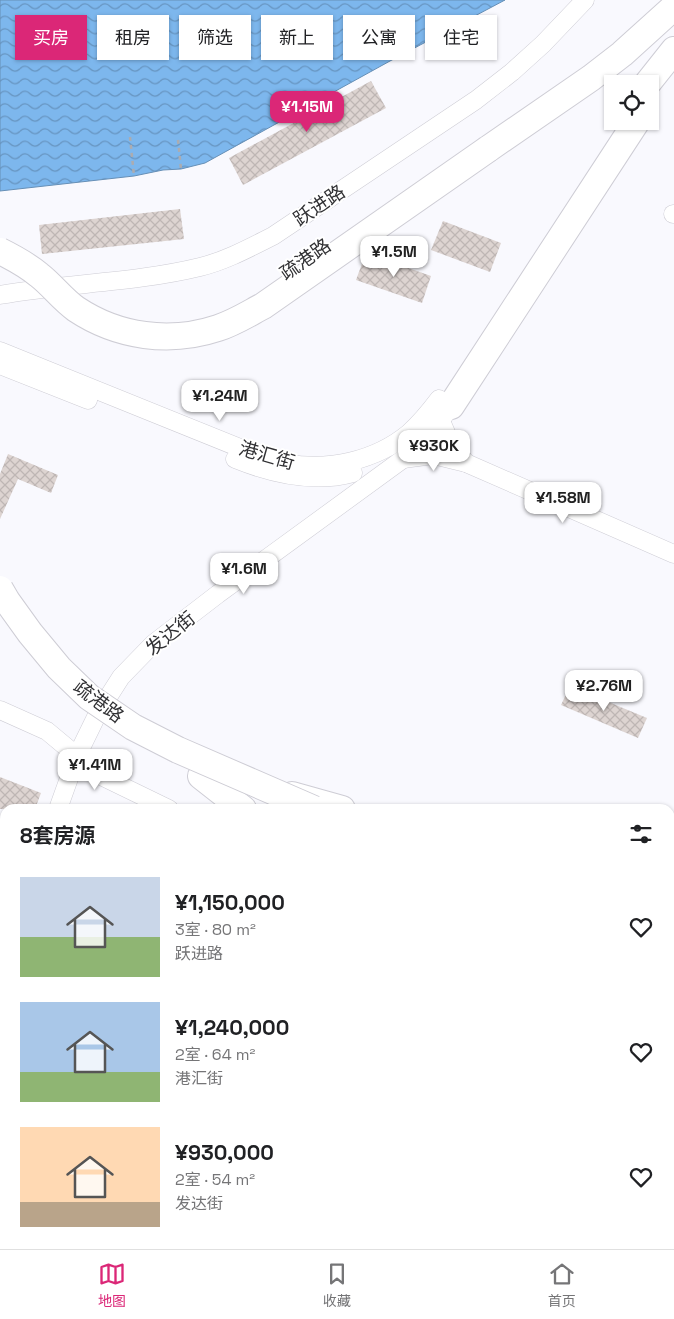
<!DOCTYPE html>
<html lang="zh">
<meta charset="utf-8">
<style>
body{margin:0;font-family:"Space Grotesk","Noto Sans SC",sans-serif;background:#f6f6f6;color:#202124;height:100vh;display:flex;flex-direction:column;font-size:19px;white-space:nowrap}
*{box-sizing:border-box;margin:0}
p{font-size:16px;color:#757577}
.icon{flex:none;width:28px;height:28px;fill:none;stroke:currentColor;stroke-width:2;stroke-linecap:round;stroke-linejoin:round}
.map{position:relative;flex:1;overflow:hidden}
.drawer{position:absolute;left:0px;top:804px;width:675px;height:446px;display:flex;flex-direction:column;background:#fff;border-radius:15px 15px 0 0;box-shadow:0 1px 4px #0004}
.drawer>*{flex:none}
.top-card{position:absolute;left:15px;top:15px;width:645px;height:45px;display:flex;gap:10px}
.controls{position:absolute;left:604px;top:75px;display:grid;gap:10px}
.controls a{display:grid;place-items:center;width:55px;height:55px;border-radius:0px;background:#fff;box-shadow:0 1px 4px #0004;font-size:25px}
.price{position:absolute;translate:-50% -42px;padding:0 11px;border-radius:10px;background:#fff;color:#222;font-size:16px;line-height:32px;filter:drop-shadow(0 1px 2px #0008)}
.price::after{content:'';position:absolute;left:50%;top:30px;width:15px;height:11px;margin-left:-8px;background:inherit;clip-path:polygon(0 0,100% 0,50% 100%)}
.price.selected{background:#db2777;color:#fff}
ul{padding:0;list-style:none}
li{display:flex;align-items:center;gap:15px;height:125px;padding:0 20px}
li span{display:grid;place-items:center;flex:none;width:140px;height:100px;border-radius:0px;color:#555}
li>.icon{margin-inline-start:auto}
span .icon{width:60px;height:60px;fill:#fffc;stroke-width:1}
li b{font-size:21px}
h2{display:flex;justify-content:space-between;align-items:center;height:60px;padding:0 20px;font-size:21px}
.chip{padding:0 18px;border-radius:0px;background:#fff;box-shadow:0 1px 4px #0004;font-size:18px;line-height:45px}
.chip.selected{background:#db2777;color:#fff}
.dock{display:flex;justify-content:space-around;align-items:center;height:70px;border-top:1px solid #e0e0e0;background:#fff;font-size:14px;color:#757577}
.dock a{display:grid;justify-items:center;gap:2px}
.dock .selected{color:#db2777}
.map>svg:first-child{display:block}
</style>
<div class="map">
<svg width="674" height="1249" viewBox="0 0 674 1249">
<defs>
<pattern id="water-waves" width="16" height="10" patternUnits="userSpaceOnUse" patternTransform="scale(1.25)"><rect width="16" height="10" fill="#7db7ed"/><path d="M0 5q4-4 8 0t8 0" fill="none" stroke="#6795c1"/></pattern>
<pattern id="building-cross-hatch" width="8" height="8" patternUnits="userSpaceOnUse" patternTransform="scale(1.25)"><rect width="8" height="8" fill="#ddd4d1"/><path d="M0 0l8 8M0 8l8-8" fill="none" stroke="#beb6b4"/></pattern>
</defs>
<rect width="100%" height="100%" fill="#f9f9fe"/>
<path fill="url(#water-waves)" stroke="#668fb6" d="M 0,0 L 505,0 L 390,61 L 205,163 L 181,169 L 163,170 L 134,176 L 0,191 Z"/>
<g fill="url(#building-cross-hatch)">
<path d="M 371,81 L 386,108 L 243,185 L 229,158 Z"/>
<path d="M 180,209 L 184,239 L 42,254 L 39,225 Z"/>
<path d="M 443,221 L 501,243 L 490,272 L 431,250 Z"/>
<path d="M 366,253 L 431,276 L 422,303 L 356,280 Z"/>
<path d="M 8,454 L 58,475 L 51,493 L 18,479 L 0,519 L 0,474 Z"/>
<path d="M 570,686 L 647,718 L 638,738 L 561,705 Z"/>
<path d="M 0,777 L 41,793 L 35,809 L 0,809 Z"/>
</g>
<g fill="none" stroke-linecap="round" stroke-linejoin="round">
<g stroke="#cecdd5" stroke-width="19">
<g id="minor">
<path d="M 673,214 L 674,214"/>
<path d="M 0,295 C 66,283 134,283 200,267 C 225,261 249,248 273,236 L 476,100 L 512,72 L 543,44 L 585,0"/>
<path d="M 0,351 L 260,456 C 269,458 278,462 286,463 C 328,471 375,461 409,433 C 420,423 430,411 439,399"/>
<path d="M 0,365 L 88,400"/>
<path d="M 441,421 L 450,442 L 466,463"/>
<path d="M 235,459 C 272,474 313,484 353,473"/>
<path d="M 403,459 L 433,455 L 466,463 L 674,554"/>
<path d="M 0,710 L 47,731 L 101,776 L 169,809"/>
<path d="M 58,809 L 77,756 L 98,713 L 121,677 L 153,644 L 218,594 L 403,459 C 421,442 437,427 451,406"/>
<path d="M 0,906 L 5,898"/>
<path d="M 0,1101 L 5,1094"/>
<path d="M 0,1120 L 5,1121"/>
<path d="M 354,1245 L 354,1249"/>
<path d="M 613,1245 L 613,1249"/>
</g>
</g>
<g stroke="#cecdd5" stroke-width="24">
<g id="major">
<path d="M 670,1204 L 674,1204"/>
<path d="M 0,1215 L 5,1215"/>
<path d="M 670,1220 L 674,1220"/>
<path d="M 0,1232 L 5,1232"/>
</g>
</g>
<g stroke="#cecdd5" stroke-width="28">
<g id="highway">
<path d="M 647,84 L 674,50"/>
<path d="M 488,149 L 591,78 L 622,54 L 674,7"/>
<path d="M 451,406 L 637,121"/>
<path d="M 201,776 L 243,809"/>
<path d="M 292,795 L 342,809"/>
<path d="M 670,942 L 674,944"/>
<path d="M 670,963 L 674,965"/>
<path d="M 670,1001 L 674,1002"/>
</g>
</g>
<g stroke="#acacb0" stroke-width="2.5" stroke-dasharray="4 4" stroke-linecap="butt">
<path d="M 130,137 L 134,176"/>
<path d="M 178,140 L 181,169"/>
</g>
<use href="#minor" stroke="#fff" stroke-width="18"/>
<use href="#major" stroke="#fff" stroke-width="22"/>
<use href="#highway" stroke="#fff" stroke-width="26"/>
<g stroke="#cecdd5" stroke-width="28" stroke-linecap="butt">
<g id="highway-bridge">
<path d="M 0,251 C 14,258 27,265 39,275 C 52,285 62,299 76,309 C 118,337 170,344 218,328 C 234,323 248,314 263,306 L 488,149"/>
<path d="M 0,589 L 7,601 L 30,633 L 59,668 L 89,697 L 133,727 L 178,750 L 314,809"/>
</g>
</g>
<use href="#highway-bridge" stroke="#fff" stroke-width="26"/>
</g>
<g text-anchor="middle" stroke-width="4" stroke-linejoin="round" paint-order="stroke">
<g font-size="19" fill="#313134" stroke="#fff">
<text transform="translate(319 205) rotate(-34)" y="7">跃进路</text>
<text transform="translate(305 259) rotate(-35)" y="7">疏港路</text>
<text transform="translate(267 455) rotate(16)" y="7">港汇街</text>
<text transform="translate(170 633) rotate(-39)" y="7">发达街</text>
<text transform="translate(99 701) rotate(37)" y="7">疏港路</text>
</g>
</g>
</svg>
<div class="controls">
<a><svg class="icon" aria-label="locate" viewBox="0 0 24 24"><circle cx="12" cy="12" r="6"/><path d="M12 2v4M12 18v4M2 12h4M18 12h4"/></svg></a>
</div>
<b class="price selected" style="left:307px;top:133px">¥1.15M</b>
<b class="price" style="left:394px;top:278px">¥1.5M</b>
<b class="price" style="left:220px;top:422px">¥1.24M</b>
<b class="price" style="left:434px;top:472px">¥930K</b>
<b class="price" style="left:563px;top:524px">¥1.58M</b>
<b class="price" style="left:244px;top:595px">¥1.6M</b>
<b class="price" style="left:604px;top:712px">¥2.76M</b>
<b class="price" style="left:95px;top:791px">¥1.41M</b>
<div class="top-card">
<a class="chip selected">买房</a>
<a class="chip">租房</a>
<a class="chip">筛选</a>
<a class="chip">新上</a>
<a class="chip">公寓</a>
<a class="chip">住宅</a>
</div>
<section class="drawer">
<h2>8套房源<svg class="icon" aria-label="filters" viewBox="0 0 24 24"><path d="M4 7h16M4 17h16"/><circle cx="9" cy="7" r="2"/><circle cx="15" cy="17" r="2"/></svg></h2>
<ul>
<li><span style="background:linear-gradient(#c9d6e8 60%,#8fb573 0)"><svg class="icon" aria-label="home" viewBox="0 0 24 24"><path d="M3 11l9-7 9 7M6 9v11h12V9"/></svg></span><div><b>¥1,150,000</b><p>3室 · 80 m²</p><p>跃进路</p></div><svg class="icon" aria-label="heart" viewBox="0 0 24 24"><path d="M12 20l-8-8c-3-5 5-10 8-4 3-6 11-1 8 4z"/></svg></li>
<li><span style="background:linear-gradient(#a9c7e8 70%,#8fb573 0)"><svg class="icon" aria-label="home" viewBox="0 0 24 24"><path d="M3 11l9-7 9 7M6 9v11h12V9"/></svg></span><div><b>¥1,240,000</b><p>2室 · 64 m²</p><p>港汇街</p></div><svg class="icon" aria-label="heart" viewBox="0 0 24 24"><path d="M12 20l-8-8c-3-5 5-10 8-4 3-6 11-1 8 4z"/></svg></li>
<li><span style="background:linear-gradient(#ffd9b3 75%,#b9a48a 0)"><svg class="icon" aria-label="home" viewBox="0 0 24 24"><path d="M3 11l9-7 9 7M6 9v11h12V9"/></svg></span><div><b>¥930,000</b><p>2室 · 54 m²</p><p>发达街</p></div><svg class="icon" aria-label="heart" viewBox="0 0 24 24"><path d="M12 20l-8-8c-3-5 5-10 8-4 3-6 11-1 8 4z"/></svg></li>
</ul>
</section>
</div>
<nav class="dock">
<a class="selected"><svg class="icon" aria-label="map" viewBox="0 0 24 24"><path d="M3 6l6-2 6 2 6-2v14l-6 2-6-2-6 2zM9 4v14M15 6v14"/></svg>地图</a>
<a><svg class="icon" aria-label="saved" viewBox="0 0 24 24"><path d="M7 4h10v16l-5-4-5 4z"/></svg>收藏</a>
<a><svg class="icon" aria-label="home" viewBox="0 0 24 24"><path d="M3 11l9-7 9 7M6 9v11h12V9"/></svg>首页</a>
</nav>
